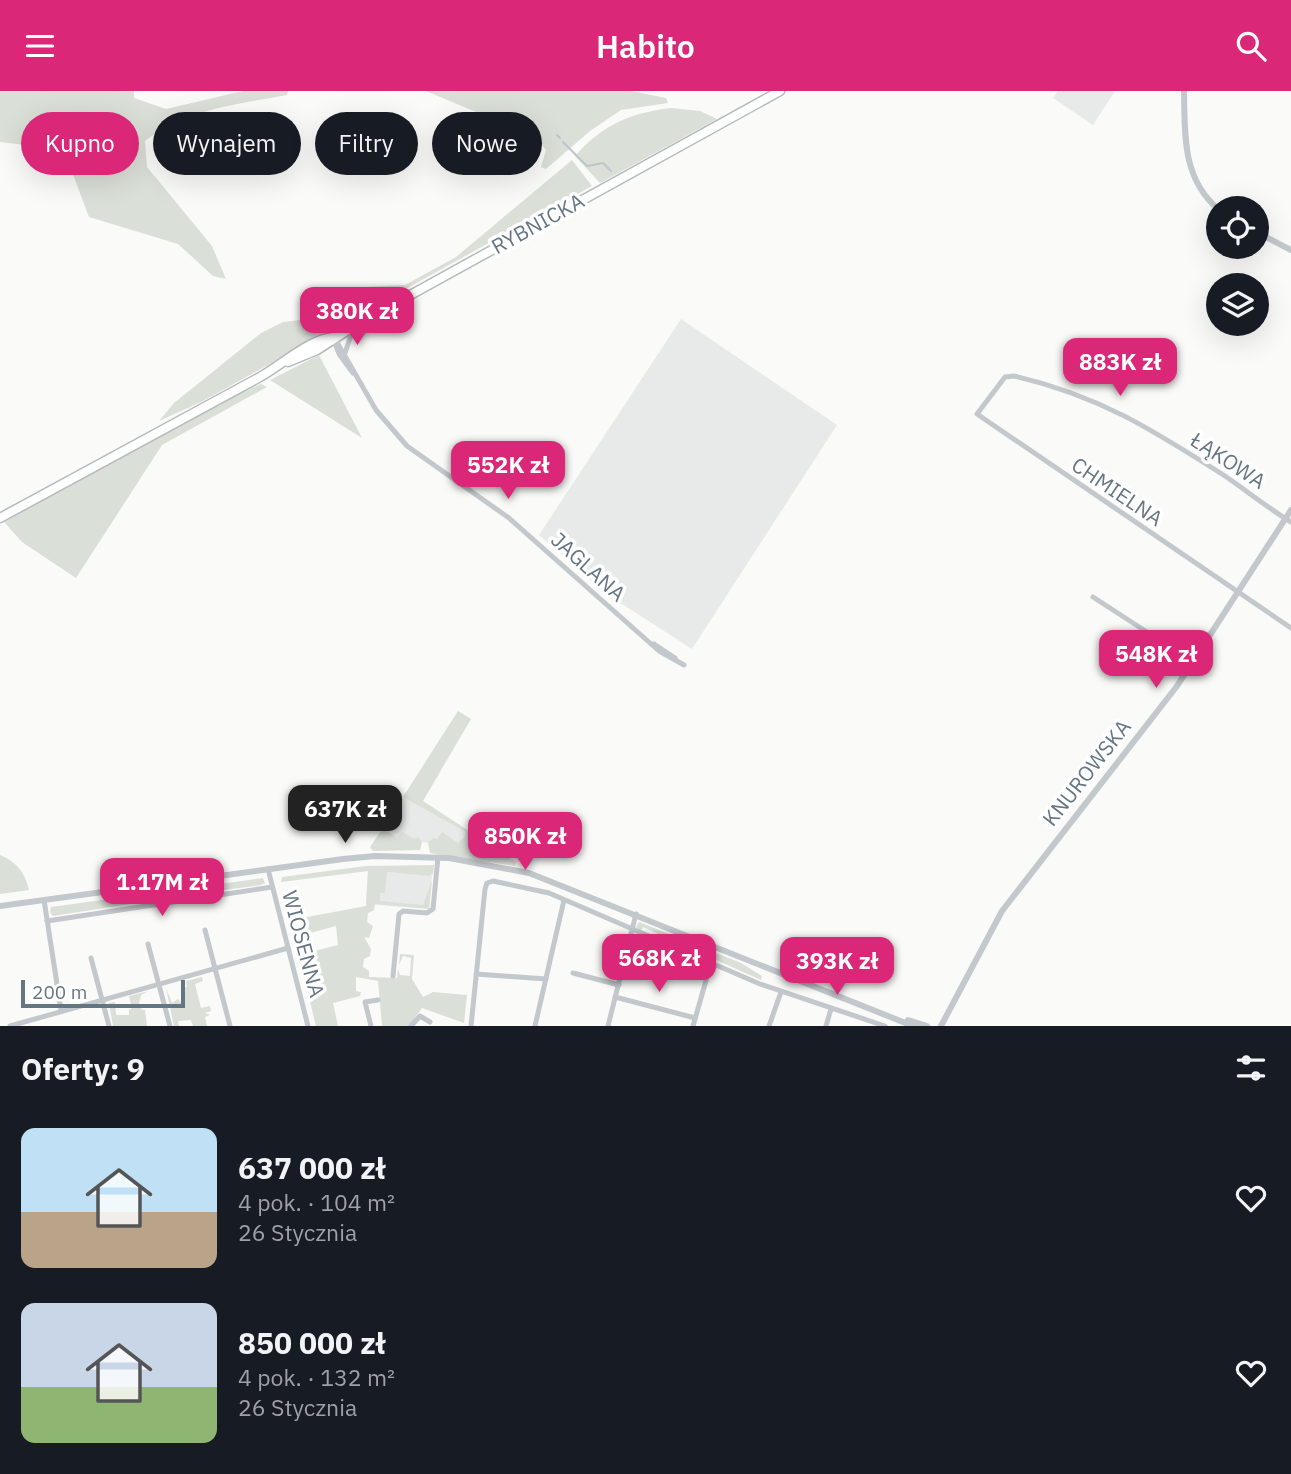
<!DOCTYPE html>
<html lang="pl">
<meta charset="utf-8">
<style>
body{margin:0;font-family:"IBM Plex Sans",sans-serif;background:#242831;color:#f1f3f6;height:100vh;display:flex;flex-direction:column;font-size:26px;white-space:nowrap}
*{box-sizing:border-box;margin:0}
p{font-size:23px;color:#9ea1a6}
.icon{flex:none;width:38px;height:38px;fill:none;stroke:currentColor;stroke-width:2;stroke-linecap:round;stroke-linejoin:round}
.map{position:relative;height:935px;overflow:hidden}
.side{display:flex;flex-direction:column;background:#171b24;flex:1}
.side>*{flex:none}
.top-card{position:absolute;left:21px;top:21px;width:700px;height:63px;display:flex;gap:14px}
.fabs{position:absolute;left:1206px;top:105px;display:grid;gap:14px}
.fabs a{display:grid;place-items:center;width:63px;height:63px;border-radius:50%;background:#171b24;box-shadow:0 7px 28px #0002;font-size:35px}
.scale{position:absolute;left:21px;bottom:18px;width:164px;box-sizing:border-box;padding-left:7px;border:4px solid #657683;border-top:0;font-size:19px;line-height:24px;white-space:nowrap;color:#657683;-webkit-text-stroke:5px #fff;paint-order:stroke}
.price{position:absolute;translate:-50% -60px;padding:0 16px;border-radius:14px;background:#db2777;color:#fff;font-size:23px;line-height:46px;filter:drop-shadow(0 2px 4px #0008)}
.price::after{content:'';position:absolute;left:50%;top:42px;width:21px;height:16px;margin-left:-10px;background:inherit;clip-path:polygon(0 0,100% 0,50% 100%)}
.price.selected{background:#222;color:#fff}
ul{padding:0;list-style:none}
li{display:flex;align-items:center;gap:21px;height:175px;padding:0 21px}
li span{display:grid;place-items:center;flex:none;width:196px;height:140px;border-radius:14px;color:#555}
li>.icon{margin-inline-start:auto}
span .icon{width:84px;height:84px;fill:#fffc;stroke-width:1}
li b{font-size:30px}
h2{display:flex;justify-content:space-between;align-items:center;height:84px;padding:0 21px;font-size:30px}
.tag{padding:0 24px;border-radius:32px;background:#171b24;box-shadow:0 7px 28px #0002;font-size:24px;line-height:63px}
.tag.selected{background:#db2777;color:#fff}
header{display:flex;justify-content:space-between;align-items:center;height:91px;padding:0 21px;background:#db2777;color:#fff;font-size:32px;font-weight:600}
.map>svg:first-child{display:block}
</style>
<header><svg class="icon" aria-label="menu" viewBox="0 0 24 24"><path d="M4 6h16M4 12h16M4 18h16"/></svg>Habito<svg class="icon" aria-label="search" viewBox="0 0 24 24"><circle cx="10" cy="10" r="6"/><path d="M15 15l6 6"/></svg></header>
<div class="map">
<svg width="1291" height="935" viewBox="0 0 1291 935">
<rect width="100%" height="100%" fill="#fafaf8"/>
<g fill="#e8e9e9">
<path d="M 1058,0 L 1115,0 L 1093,34 L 1053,7 Z"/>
<path d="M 681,228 L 837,334 L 692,558 L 605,502 L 539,444 Z"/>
<path d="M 407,700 L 500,760 L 378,746 Z"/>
<path d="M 368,779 L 432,785 L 429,818 L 366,813 Z"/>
</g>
<g fill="#dadfd7">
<path d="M 0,0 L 134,0 L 134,7 L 166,18 L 243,0 L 288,0 L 287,4 C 238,13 186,18 145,50 L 147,76 L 212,155 L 226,188 L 213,185 L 178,153 L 89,126 L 68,70 L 51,57 L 0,51 Z"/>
<path d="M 426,0 L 631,0 L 666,7 L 668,12 L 621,19 L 590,40 L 546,78 L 541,76 L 546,59 L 536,46 Z"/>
<path d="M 671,17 L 700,20 L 717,28 L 600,92 L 575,65 C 602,34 630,22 671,17 Z"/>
<path d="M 572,69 L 592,95 L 201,311 L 159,330 L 174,312 L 261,242 L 283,231 L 300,229 L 364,196 L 405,194 L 456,166 Z"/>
<path d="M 319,264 L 362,347 L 270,289 Z"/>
<path d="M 261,293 L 267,296 L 162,354 L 76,487 L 22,451 L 4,431 L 197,323 Z"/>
<path d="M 458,620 L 471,628 L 423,710 L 516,771 L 515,775 L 430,762 L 428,751 L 434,747 L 437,748 L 442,741 L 458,752 L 465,746 L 466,741 L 403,706 Z"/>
<path d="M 383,737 L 397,747 L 402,741 L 414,748 L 418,746 L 422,751 L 420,759 L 373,760 L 370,756 Z"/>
<path d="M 0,764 C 17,771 25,782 29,799 L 0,803 Z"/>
<path d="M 434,774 L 433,783 L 430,785 L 387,781 L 385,802 L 380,802 L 380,810 L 423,814 L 432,790 L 429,818 L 375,813 L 374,819 L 368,822 L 367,831 L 373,835 L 369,847 L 364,846 L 371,858 L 370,865 L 364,868 L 363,876 L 369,880 L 369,886 L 397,887 L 398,878 L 400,884 L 410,885 L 411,867 L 403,865 L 399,874 L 400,863 L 414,864 L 412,888 L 423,906 L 433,901 L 467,904 L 464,932 L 422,917 L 409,935 L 382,935 L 378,890 L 356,886 L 356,900 L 361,901 L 360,905 L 333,912 L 338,935 L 316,935 L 306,894 L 315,892 L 307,862 L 338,854 L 336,835 L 306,843 L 302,827 L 366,815 L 368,780 L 281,791 L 282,786 L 366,775 Z"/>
<path d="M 263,787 L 265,792 L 261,794 L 173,806 L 185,798 Z"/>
<path d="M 132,805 L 143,811 L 53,825 L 50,821 L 51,816 Z"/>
<path d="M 639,831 L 741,872 L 762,885 L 761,889 L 643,836 L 641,840 L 636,836 Z"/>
<path d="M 202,886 L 203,890 L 195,893 L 201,917 L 210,915 L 211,920 L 205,922 L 210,924 L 205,926 L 207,935 L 193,935 L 191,929 L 178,930 L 179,935 L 174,935 L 166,897 L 172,912 L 178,908 L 180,911 L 185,910 L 182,897 L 187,896 L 186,890 Z"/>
<path d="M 149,900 L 141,904 L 139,912 L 142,919 L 145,919 L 147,935 L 113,935 L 109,912 L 115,911 L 116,924 L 129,924 L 129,919 L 132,917 L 129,905 Z"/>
</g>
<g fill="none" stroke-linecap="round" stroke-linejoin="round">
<g stroke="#bbc7cb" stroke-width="2">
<path d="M 557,44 L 560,47"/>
<path d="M 563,51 L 587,75 L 603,72 L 611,80"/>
</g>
<g stroke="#b5babe" stroke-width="11">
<g id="primary">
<path d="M 288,271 L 317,259 L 356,234 L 780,0"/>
<path d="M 0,427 L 260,286 C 282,274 309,248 334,246"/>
</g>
</g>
<g stroke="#c3c8cc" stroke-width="5">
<path d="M 334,246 L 376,319 L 407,355 L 509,427 L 659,560 L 684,574"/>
<path d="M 334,249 L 339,263 L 353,282"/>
<path d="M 345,262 L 353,238"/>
<path d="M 1291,431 C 1268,417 1247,400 1225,385 C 1153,339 1098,304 1014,285 L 1005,286 L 977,323 L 1291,537"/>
<path d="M 1093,506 L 1193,571"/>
<path d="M 654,553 L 675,567"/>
<path d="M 268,778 L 308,935"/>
<path d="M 44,809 L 61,919"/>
<path d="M 47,830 L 272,796"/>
<path d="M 205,839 L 230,935"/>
<path d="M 148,853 L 170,935"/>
<path d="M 91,867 L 109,935"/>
<path d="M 573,882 L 619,894"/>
<path d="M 476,883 L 546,888"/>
<path d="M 393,885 L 399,823 L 403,820 L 427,822 L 433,818 L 438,766"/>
<path d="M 615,906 L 695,927"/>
<path d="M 10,935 L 288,857"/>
<path d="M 371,935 L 365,911 L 378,909"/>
<path d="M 411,935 L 420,925 L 430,931"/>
<path d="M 471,935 L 485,798 L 487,792 L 493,790 L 549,802 L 760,893 L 885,935"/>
<path d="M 535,935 L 564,809"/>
<path d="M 608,935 L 636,823"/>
<path d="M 693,935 L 711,872"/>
<path d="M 769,935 L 781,901"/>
<path d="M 826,935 L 831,918"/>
</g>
<g stroke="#c3c8cc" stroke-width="6">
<path d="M 1184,0 C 1185,44 1182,87 1218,118"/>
<path d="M 1256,141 L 1291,159"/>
<path d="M 0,815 L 343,768 L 375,765 L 449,767 L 529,782 L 913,935"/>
<path d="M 908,929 L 927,935"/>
<path d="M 941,935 L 1002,820 L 1177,595 L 1291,419"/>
</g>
<use href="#primary" stroke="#fff" stroke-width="8"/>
</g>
<g text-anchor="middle" stroke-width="7" stroke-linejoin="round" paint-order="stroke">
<g font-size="21" fill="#657683" stroke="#fff">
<text transform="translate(538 133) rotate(-29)" y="7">RYBNICKA</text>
<text transform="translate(1228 370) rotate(33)" y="7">ŁĄKOWA</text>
<text transform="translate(1117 401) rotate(34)" y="7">CHMIELNA</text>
<text transform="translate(588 476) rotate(42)" y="7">JAGLANA</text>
<text transform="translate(1087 682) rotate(-52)" y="7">KNUROWSKA</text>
<text transform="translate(303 853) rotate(75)" y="7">WIOSENNA</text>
</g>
</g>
</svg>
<div class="fabs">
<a><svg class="icon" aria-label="locate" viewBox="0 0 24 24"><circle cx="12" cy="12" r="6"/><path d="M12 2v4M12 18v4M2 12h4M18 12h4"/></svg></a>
<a><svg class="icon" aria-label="layers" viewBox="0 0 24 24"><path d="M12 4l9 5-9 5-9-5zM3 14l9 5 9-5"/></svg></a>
</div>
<div class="scale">200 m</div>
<b class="price" style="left:357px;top:256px">380K zł</b>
<b class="price" style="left:1120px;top:307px">883K zł</b>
<b class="price" style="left:508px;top:410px">552K zł</b>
<b class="price" style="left:1156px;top:599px">548K zł</b>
<b class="price selected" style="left:345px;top:754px">637K zł</b>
<b class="price" style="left:525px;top:781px">850K zł</b>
<b class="price" style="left:162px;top:827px">1.17M zł</b>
<b class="price" style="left:659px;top:903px">568K zł</b>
<b class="price" style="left:837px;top:906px">393K zł</b>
<div class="top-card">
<a class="tag selected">Kupno</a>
<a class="tag">Wynajem</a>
<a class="tag">Filtry</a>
<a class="tag">Nowe</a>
</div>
</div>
<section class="side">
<h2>Oferty: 9<svg class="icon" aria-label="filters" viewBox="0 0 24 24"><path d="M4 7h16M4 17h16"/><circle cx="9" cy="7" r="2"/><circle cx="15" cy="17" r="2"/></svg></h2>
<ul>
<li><span style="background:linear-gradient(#bfe0f5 60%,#b9a48a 0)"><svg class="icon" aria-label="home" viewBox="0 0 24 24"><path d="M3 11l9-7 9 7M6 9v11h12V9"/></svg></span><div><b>637 000 zł</b><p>4 pok. · 104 m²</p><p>26 Stycznia</p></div><svg class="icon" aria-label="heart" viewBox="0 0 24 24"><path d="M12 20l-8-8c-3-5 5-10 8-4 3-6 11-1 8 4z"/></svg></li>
<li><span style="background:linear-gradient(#c9d6e8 60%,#8fb573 0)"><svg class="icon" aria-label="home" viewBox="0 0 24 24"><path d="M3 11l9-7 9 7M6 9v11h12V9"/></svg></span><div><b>850 000 zł</b><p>4 pok. · 132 m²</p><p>26 Stycznia</p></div><svg class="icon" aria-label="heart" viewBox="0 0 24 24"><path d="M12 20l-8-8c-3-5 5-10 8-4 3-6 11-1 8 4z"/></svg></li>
</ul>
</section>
